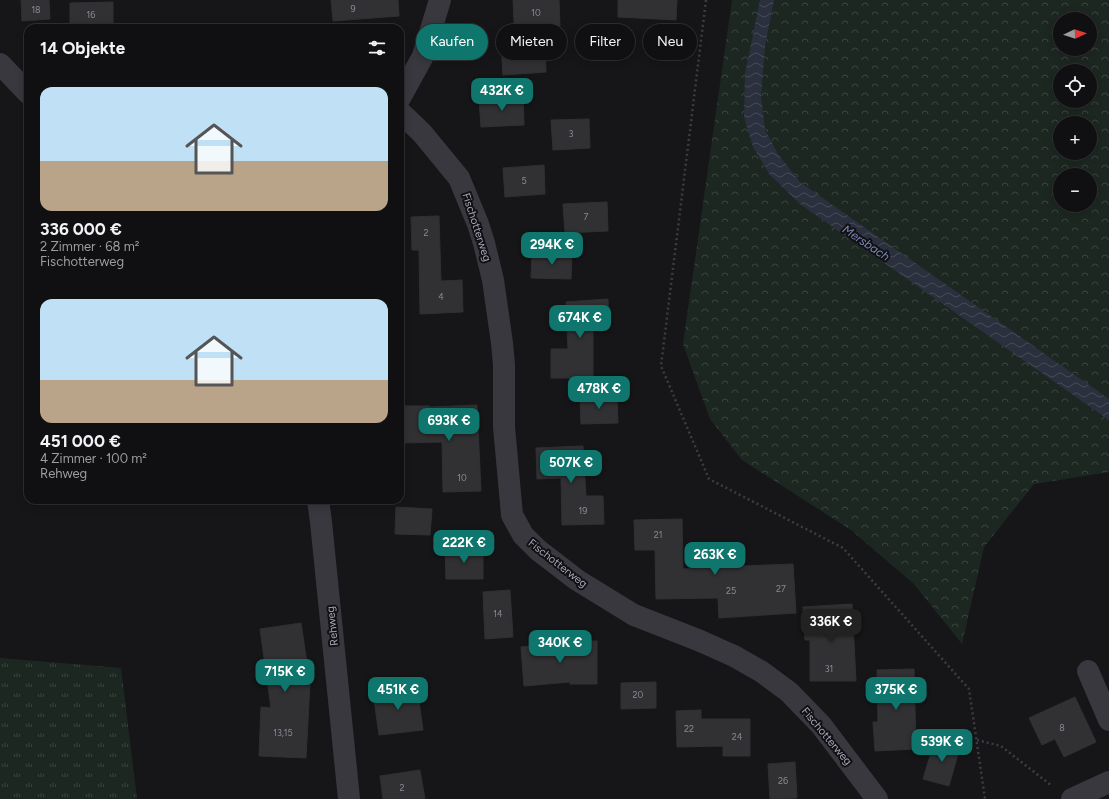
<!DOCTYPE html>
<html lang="de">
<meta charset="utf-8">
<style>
body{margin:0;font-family:Figtree,sans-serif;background:#1e1e20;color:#f1f3f6;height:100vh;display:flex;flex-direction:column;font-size:15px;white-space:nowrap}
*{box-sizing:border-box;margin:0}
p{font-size:13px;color:#9c9d9f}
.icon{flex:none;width:22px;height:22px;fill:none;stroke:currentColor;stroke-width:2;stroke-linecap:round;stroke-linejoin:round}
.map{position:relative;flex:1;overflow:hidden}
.side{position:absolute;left:24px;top:24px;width:380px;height:480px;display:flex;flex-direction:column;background:#101012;border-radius:12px;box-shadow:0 2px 10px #0003,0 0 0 1px #303032}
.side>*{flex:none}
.top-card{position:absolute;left:416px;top:24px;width:380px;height:36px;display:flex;gap:8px}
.needle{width:26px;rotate:86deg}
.controls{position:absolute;left:1053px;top:12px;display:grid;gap:8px}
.controls a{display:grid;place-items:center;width:44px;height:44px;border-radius:50%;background:#101012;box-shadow:0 2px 10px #0003,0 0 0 1px #303032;font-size:20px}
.price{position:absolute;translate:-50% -34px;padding:0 9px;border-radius:8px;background:#0f766e;color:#fff;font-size:13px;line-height:26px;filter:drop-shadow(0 1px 2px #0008)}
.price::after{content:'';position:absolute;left:50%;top:24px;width:12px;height:9px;margin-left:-6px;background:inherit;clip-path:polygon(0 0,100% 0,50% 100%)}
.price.on{background:#222;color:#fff}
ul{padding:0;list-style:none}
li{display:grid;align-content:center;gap:8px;height:212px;padding:0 16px}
li span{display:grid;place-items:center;height:124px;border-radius:12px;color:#555}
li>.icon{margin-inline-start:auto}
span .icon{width:72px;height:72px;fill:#fffc;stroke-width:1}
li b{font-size:17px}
h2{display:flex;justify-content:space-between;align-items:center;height:48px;padding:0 16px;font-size:17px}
.pill{padding:0 14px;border-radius:18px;background:#101012;box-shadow:0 2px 10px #0003,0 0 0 1px #303032;font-size:14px;line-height:36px}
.pill.on{background:#0f766e;color:#fff}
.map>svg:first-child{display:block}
</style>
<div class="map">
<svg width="1109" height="799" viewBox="0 0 1109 799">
<defs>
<pattern id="grass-tufts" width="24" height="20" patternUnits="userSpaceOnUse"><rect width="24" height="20" fill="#1d2721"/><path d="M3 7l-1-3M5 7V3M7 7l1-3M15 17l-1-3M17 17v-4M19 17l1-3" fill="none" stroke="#3b443f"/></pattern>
<pattern id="forest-crowns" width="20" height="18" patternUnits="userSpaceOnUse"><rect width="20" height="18" fill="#1d2721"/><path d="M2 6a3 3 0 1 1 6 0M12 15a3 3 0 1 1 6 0" fill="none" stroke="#3b443f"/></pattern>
<pattern id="water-waves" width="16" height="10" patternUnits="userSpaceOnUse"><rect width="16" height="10" fill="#2a303d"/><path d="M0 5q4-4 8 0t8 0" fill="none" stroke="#464b57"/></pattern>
</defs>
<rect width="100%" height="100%" fill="#161618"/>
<path fill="url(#grass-tufts)" d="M 0,658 L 121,668 L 137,799 L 0,799 Z"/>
<path fill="url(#forest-crowns)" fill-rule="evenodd" d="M 732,0 L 1109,0 L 1109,472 L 1034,484 L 984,547 L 962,644 L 914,584 L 851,530 L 742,460 L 710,419 L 683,344 ZM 1060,19 L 1090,19 L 1090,49 L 1060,49 ZM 1060,71 L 1090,71 L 1090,101 L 1060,101 ZM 1060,123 L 1090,123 L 1090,153 L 1060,153 ZM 1060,175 L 1090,175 L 1090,205 L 1060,205 Z"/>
<path fill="url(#water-waves)" d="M 760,0 L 774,0 L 765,46 L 761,96 L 765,130 L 778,154 L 800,182 L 1109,399 L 1109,420 L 800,204 L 770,175 L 753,147 L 744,117 L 745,74 Z"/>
<g fill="#313134" stroke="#312f34">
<path d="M 21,0 L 49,0 L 50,19 L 22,21 Z"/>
<path d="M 331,0 L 398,0 L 399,16 L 333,21 Z"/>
<path d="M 513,0 L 559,0 L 560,26 L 544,26 L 546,72 L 503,75 L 501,44 L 515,43 Z"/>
<path d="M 618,0 L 677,0 L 676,20 L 618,17 Z"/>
<path d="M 113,2 L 113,28 L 70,28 L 70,3 Z"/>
<path d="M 523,97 L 524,125 L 481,127 L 479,99 Z"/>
<path d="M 589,119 L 590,148 L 553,150 L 551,120 Z"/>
<path d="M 544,165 L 545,194 L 505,197 L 503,168 Z"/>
<path d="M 607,202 L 608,231 L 565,233 L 563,204 Z"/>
<path d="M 439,216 L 441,281 L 462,280 L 463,312 L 420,314 L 419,250 L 412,250 L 411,217 Z"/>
<path d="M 532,252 L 572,253 L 571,279 L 531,278 Z"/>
<path d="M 608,299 L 609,328 L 593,328 L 593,378 L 551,378 L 551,349 L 568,349 L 566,302 Z"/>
<path d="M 617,397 L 618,423 L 581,424 L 580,398 Z"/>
<path d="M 477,405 L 481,491 L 443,492 L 442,442 L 404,443 L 403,406 L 430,406 L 430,407 Z"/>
<path d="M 583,446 L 586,496 L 603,496 L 604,524 L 562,525 L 561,478 L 537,479 L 536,448 Z"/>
<path d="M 396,507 L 432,509 L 430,535 L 395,534 Z"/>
<path d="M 682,519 L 683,569 L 744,565 L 744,566 L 793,564 L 796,613 L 719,618 L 718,598 L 656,599 L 655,550 L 635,550 L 634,520 Z"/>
<path d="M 445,550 L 483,550 L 483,579 L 446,579 Z"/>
<path d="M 510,590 L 513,637 L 485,639 L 483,592 Z"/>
<path d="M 852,604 L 856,681 L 810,681 L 810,640 L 805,640 L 803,607 Z"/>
<path d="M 301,623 L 310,683 L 306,758 L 259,756 L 261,707 L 271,708 L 260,629 Z"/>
<path d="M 597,641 L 597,684 L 570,684 L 570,682 L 524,686 L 521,647 L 569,643 L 569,642 Z"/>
<path d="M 914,669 L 916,749 L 875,751 L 873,722 L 878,722 L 877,670 Z"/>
<path d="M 656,682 L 656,708 L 621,709 L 621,683 Z"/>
<path d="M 417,687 L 423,730 L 379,735 L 373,692 Z"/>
<path d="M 1075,697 L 1096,742 L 1064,757 L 1055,739 L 1042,745 L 1029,718 Z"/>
<path d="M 701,710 L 701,719 L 750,719 L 750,756 L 723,756 L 723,746 L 677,747 L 676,711 Z"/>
<path d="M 935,739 L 960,747 L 949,786 L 923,779 Z"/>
<path d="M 795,762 L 797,798 L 770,799 L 768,764 Z"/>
<path d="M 420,770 L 425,799 L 383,799 L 380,776 Z"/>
</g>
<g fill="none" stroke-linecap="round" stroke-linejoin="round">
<g stroke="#3c3c45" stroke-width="2.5" stroke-dasharray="2 3" stroke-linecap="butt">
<path d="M 706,0 L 661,366 L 709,479 L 843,548 L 969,689 L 985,799"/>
<path d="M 977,740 L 1001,746 L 1052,786"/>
</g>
<g stroke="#39383f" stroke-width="22">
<path d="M 0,64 L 28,93"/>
<path d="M 400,98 L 423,56 L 440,0"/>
<path d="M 400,112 L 422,133 L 459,178 L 478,224 L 484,243 L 493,280 L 502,343 L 504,365 L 504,427 L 512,515 L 523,535 L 538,550 L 577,580 L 634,615 L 698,640 L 734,656 L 762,672 L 789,692 L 821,725 L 877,799"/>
<path d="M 318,500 L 321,522 L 349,799"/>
<path d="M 1088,671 L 1109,720"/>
<path d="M 1072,799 L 1109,782"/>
</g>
</g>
<g text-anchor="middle" stroke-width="4" stroke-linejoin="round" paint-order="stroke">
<g font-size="9" fill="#898a98">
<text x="353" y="12">9</text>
<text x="36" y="13">18</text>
<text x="536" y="16">10</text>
<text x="91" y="18">16</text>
<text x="571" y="137">3</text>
<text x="524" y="184">5</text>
<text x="586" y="220">7</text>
<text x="426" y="236">2</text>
<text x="441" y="300">4</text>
<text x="462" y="481">10</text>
<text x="583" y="514">19</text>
<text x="658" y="538">21</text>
<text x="781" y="592">27</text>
<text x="731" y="594">25</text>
<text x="498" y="617">14</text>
<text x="829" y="672">31</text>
<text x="638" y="698">20</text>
<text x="1062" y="731">8</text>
<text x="689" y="732">22</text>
<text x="283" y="736">13,15</text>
<text x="737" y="740">24</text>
<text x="783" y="784">26</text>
<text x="402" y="791">2</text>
</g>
<g font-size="11" fill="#a6a7b9" stroke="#111113">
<text transform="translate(477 227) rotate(72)" y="4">Fischotterweg</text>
<text transform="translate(558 563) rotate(38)" y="4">Fischotterweg</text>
<text transform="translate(332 626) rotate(-96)" y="4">Rehweg</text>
<text transform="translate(827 736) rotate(50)" y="4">Fischotterweg</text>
</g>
<g font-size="12" font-style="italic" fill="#7a8ab8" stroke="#111113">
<text transform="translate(866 243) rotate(34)" y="4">Mersbach</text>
</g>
</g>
</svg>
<div class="controls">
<a><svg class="needle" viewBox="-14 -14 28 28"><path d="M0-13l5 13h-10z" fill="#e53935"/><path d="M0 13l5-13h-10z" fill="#9c9d9f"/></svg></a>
<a><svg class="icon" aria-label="locate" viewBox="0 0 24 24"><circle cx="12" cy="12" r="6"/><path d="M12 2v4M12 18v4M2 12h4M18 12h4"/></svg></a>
<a>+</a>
<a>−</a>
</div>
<b class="price" style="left:502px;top:112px">432K €</b>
<b class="price" style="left:552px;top:266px">294K €</b>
<b class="price" style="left:580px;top:339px">674K €</b>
<b class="price" style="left:599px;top:410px">478K €</b>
<b class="price" style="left:449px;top:442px">693K €</b>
<b class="price" style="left:571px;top:484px">507K €</b>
<b class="price" style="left:464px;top:564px">222K €</b>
<b class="price" style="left:715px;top:576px">263K €</b>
<b class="price on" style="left:831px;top:643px">336K €</b>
<b class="price" style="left:560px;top:664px">340K €</b>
<b class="price" style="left:285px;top:693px">715K €</b>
<b class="price" style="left:398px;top:711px">451K €</b>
<b class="price" style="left:896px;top:711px">375K €</b>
<b class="price" style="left:942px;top:763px">539K €</b>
<div class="top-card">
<a class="pill on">Kaufen</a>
<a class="pill">Mieten</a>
<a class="pill">Filter</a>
<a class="pill">Neu</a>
</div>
<section class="side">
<h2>14 Objekte<svg class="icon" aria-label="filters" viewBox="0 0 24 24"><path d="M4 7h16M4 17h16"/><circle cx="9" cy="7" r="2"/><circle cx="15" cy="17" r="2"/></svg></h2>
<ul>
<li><span style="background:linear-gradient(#bfe0f5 60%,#b9a48a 0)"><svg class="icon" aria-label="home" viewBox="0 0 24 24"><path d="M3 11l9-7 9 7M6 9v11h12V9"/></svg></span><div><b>336 000 €</b><p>2 Zimmer · 68 m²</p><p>Fischotterweg</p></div></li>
<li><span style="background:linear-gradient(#bfe0f5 65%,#b9a48a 0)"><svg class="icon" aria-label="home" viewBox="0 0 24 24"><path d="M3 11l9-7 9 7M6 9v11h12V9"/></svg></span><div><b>451 000 €</b><p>4 Zimmer · 100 m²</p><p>Rehweg</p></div></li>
</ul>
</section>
</div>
